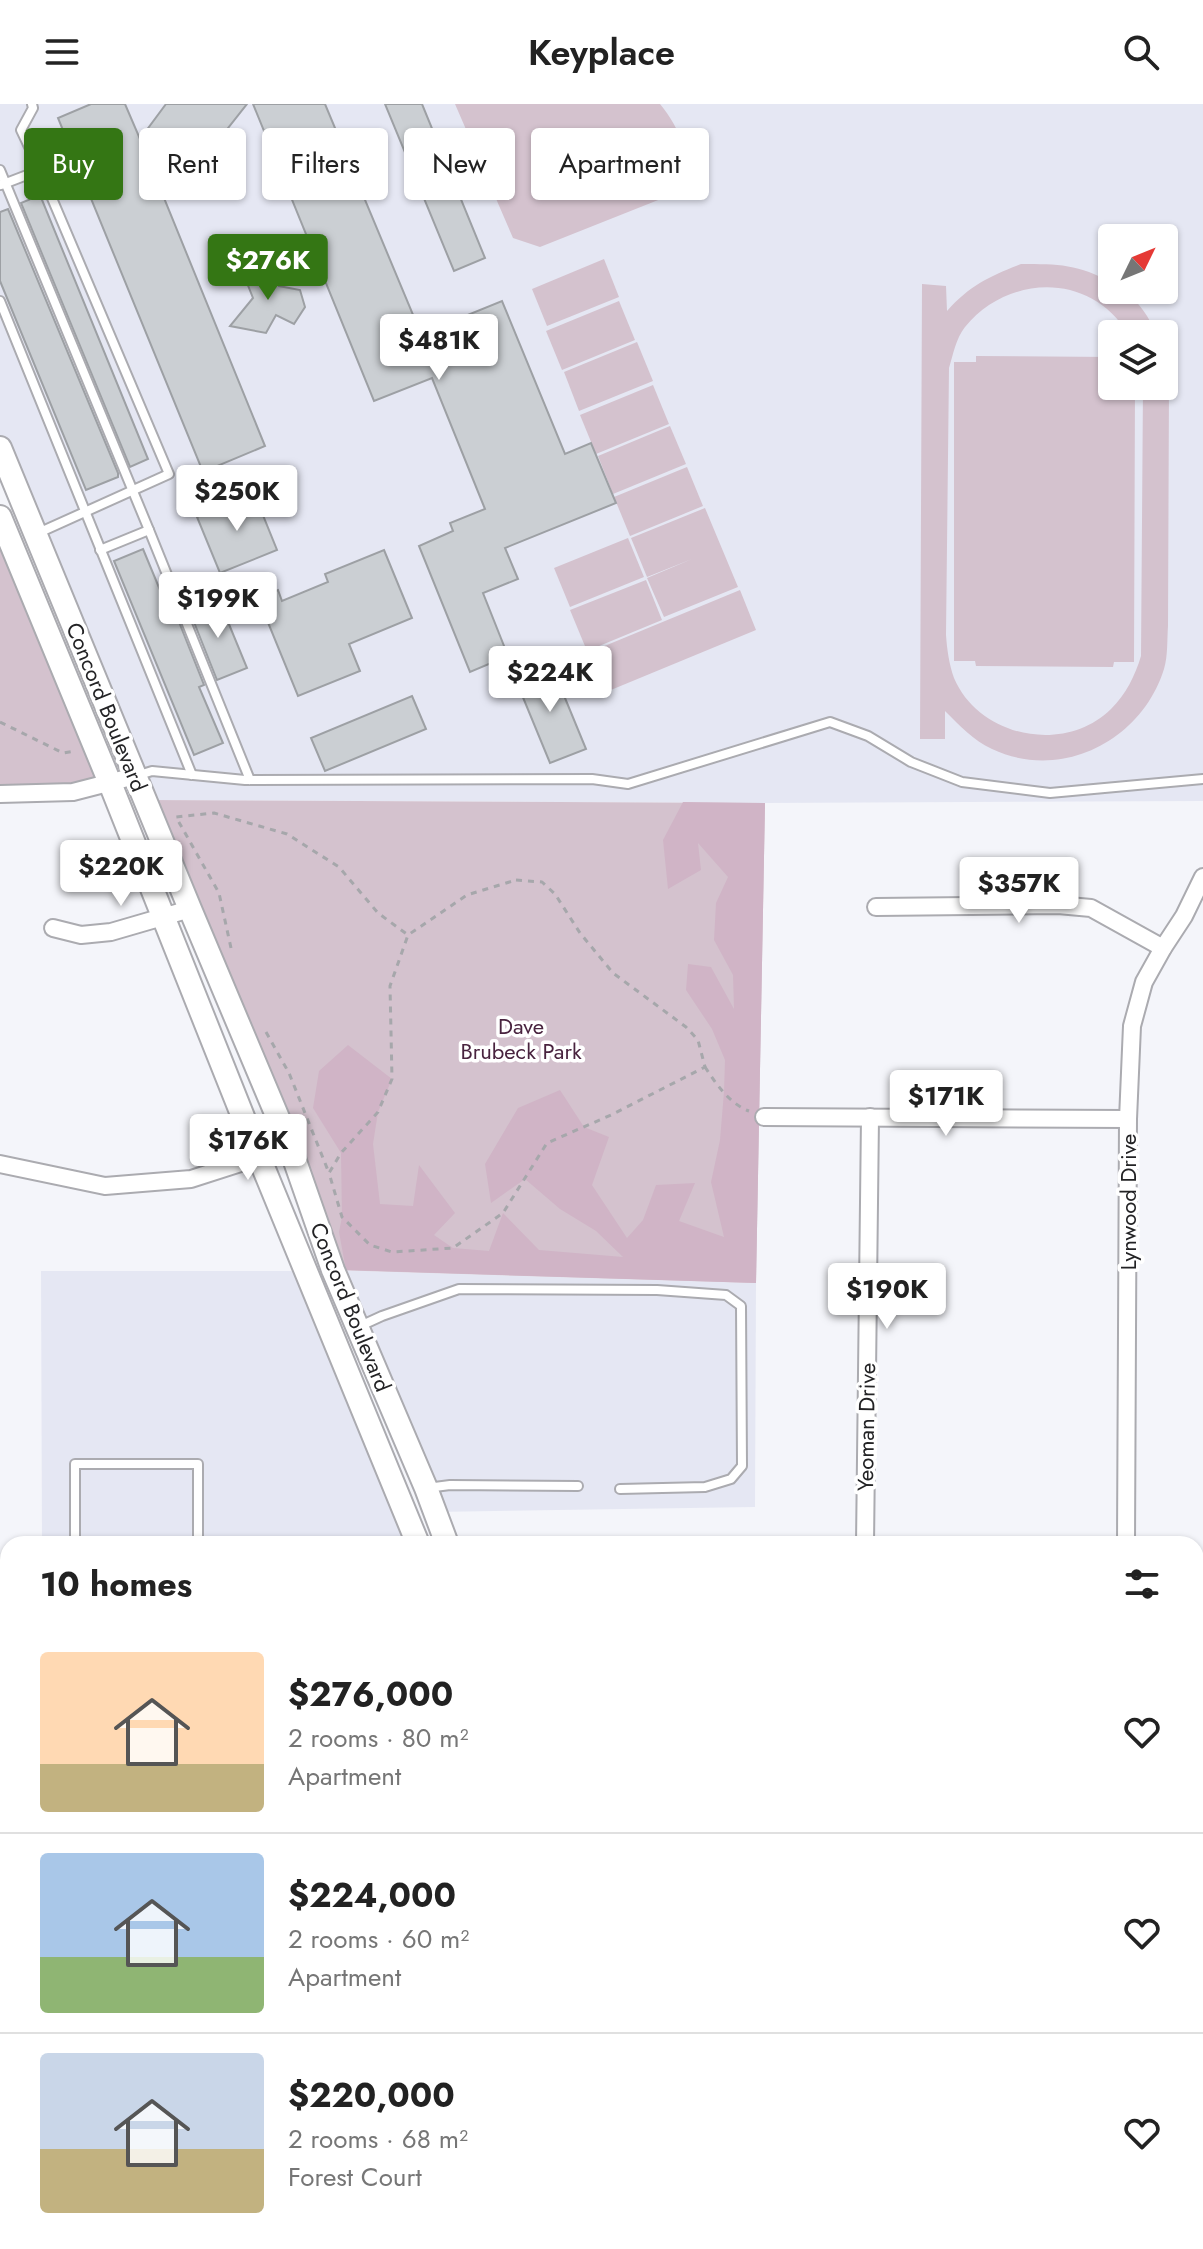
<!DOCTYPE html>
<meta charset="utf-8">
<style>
body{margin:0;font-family:Jost,sans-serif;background:#f6f6f6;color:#222;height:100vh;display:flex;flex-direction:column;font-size:30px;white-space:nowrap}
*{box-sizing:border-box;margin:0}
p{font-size:26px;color:#767676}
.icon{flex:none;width:44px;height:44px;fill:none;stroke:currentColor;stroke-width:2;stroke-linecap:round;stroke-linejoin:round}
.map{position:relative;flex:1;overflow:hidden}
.sheet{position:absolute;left:0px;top:1432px;width:1204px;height:714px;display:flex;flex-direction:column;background:#fff;border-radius:24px 24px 0 0;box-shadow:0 2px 6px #0004}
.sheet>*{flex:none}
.banner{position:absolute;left:24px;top:24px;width:800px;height:72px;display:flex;gap:16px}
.needle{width:52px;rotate:47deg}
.tools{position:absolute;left:1098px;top:120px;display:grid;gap:16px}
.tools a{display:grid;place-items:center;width:80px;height:80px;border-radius:8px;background:#fff;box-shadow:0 2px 6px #0004;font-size:40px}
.price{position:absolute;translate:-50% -68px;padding:0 18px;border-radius:8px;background:#fff;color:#222;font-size:26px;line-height:52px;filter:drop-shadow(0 2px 4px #0008)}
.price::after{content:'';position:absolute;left:50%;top:48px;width:24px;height:18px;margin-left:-12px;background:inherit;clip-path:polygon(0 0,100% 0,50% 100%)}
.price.selected{background:#347614;color:#fff}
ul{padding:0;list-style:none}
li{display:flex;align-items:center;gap:24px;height:200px;padding:0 40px}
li+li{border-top:2px solid #e0e0e0}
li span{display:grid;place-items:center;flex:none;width:224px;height:160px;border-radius:8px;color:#555}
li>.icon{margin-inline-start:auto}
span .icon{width:96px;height:96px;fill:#fffc;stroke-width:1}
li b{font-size:34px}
h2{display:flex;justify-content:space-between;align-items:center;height:96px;padding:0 40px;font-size:34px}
.tag{padding:0 28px;border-radius:8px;background:#fff;box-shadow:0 2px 6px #0004;font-size:28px;line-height:72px}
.tag.selected{background:#347614;color:#fff}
header{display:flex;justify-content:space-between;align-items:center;height:104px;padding:0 40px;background:#fff;font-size:36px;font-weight:600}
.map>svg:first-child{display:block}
</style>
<header><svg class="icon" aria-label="menu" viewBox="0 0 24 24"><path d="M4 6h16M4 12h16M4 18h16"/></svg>Keyplace<svg class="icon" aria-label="search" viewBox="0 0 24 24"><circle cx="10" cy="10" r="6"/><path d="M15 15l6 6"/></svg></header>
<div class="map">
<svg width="1203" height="2145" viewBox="0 0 1203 2145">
<rect width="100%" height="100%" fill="#f4f5fa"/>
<g fill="#e5e7f3" fill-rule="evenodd">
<path d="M 0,0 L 1203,0 L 1203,697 L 765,699 L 145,696 L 0,344 ZM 1112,134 L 1164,134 L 1164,186 L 1112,186 ZM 1112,230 L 1164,230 L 1164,282 L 1112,282 Z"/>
<path d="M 333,1166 L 756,1179 L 755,1403 L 434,1408 Z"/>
<path d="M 41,1167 L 307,1167 L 418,1440 L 42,1440 Z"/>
</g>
<g fill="#d4c2ce">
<path d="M 455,0 L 660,0 C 681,25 687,51 696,81 L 540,143 L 513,134 Z"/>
<path d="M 604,155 L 619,193 L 547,222 L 532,185 Z"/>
<path d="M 1021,160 C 1058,160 1079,160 1112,179 L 1112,186 C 1133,186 1149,212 1156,230 L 1128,230 C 1091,168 1008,170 965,223 C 956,234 953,251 949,264 L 946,531 C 947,545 949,560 954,574 C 979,633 1064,651 1111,605 C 1126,590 1135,572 1141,552 L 1143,282 L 1164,282 L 1164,251 L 1169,280 L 1168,522 C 1167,536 1168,552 1164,565 C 1142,636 1062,678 992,645 C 973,636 960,622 945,607 L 945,635 L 920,635 L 922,180 L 946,182 L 947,207 C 970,181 990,172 1021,160 Z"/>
<path d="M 619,197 L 635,236 L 562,266 L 546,227 Z"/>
<path d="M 637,238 L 653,277 L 579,307 L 564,268 Z"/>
<path d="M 976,252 L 1112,253 L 1112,282 L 1135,282 L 1134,558 L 1114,558 L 1113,563 L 976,562 L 975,557 L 954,557 L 954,258 L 976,258 Z"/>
<path d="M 653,281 L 669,320 L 596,350 L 580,311 Z"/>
<path d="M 670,322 L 686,360 L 613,390 L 598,352 Z"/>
<path d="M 687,363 L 703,402 L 630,432 L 614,393 Z"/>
<path d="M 705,404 L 738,483 L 664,513 L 647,474 L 692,455 L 647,473 L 631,434 Z"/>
<path d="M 0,413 L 110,679 L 0,690 Z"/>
<path d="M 628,434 L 644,473 L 570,503 L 554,464 Z"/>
<path d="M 646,476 L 662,516 L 587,547 L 570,506 Z"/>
<path d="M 740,486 L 756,526 L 606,588 L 590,548 Z"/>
<path d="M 145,696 L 765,699 L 756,1179 L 333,1166 Z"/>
</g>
<path fill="#d0b4c6" d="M 683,698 L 765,699 L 756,1179 L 346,1166 L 339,1128 L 342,1113 L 341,1049 L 313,1004 L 319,967 L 348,941 L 392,975 L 378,1008 L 373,1040 L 380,1100 L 413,1102 L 419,1061 L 455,1109 L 434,1131 L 453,1144 L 489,1147 L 503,1109 L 539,1146 L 623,1153 L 596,1127 L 560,1105 L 525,1075 L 491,1099 L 485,1060 L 518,1004 L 560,986 L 584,1023 L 609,1033 L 592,1081 L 627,1134 L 643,1116 L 656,1081 L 695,1079 L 679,1117 L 724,1133 L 711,1078 L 720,1036 L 724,988 L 725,956 L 712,925 L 686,886 L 688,860 L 711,863 L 734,905 L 733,871 L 714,836 L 716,799 L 728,773 L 698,739 L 701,766 L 668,785 L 663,736 Z"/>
<g fill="#cbcfd3" stroke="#9da0a4" stroke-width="2">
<path d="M 91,0 L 125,0 L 140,35 L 166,0 L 247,0 L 225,28 L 233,47 L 217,69 L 190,65 L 182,45 L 142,40 L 265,342 L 203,368 L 58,14 Z"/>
<path d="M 253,0 L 325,0 L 421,230 L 502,197 L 565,350 L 591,339 L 616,399 L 505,444 L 518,475 L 483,489 L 508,552 L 470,568 L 419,442 L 453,427 L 450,419 L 485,405 L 432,274 L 374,297 Z"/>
<path d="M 385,0 L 422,0 L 485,154 L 454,167 Z"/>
<path d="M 40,91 L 148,355 L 130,363 L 21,99 Z"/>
<path d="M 8,105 L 118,369 L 118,373 L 86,386 L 0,177 L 0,108 Z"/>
<path d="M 254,162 L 272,165 L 279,182 L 300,186 L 305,203 L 294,220 L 276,211 L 266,229 L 230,222 L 253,194 L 245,174 Z"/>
<path d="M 254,389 L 277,446 L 220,469 L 197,413 Z"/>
<path d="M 143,445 L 172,515 L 177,513 L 204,581 L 199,583 L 223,639 L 194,651 L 114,457 Z"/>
<path d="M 384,446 L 412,514 L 349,540 L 360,567 L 298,592 L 258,494 L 278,486 L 282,497 L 328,478 L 325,470 Z"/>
<path d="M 219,496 L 247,564 L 217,576 L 190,508 Z"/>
<path d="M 551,560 L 586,645 L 550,659 L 515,574 Z"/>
<path d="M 412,592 L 426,625 L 325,667 L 311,634 Z"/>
</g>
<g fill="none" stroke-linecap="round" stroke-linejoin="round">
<g stroke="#ababb0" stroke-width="12">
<g id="lane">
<path d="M 32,0 L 33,4 L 21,26 L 40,66"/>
<path d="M 0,66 L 149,426 L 250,676"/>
<path d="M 1,81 L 40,66 L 169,370 L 36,430"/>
<path d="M 0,197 L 192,671"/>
<path d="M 100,446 L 149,426"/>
<path d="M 136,672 L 152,667 L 245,676 L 592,675 L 628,680 L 830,618 L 868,632 L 911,658 L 962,678 L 1050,689 L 1203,675"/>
<path d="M 358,1223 L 382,1212 L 459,1185 L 657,1186 L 726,1191 L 741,1202 L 742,1362 L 731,1375 L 705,1383 L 620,1385"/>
<path d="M 427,1384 L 450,1381 L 578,1382"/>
<path d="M 75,1440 L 75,1360 L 198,1360 L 198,1440"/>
</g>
</g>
<g stroke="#ababb0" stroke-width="20">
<g id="street">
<path d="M 0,690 L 73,688 L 135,672"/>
<path d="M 876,803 L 1058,801 L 1091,804 L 1163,844"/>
<path d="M 53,824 L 81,831 L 111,828 L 190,805"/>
<path d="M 764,1013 L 1128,1015"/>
<path d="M 0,1060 L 105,1082 L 191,1075 L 259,1053 L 289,1040"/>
<path d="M 865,1440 L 870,1013"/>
<path d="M 1126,1440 L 1128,1015 L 1132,922 L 1144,878 L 1163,844 L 1184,812 L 1203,773"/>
<path d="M 1196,1644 L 1203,1644"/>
<path d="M 0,1863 L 8,1863"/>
<path d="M 553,2138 L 556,2145"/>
<path d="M 1130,2138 L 1130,2145"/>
<path d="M 167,2145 L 167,2138"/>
</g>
</g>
<g stroke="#ababb0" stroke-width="26">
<g id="secondary">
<path d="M 0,344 L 190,805 L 289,1040 L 333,1166 L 426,1384 L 447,1440"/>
<path d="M 0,413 L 110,679 L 259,1053 L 418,1440"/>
<path d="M 0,1640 L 8,1640"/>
<path d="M 706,2138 L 709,2145"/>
<path d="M 736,2138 L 739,2145"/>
</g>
</g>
<g stroke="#a6a7ab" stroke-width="3" stroke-dasharray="6 6" stroke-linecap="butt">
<path d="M 0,618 L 63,649 L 75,647"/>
<path d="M 516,776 L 542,778 L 555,790 L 580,829 L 613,869 L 686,923 L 698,936 L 705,963 L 611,1011 L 547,1039 L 503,1109 L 453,1144 L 392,1148 L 370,1141 L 342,1113 L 329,1069 L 341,1049 L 378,1008 L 392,975 L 390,882 L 408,831 L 467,791 Z"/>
<path d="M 231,844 L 219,789 L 176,713 L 214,709 L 287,730 L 339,763 L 378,809 L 408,831"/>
<path d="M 266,928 L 289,969 L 329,1069"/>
<path d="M 705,963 C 716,980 730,1000 749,1007"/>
<path d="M 1196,1768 L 1203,1768"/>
</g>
<use href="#lane" stroke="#fff" stroke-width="8"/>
<use href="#street" stroke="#fff" stroke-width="16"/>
<use href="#secondary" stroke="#fff" stroke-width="22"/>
</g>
<g text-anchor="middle" stroke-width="7" stroke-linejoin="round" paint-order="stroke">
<g font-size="22" fill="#232325" stroke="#fff">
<text transform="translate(107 603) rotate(68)" y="8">Concord Boulevard</text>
<text transform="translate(1128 1098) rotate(-90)" y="8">Lynwood Drive</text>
<text transform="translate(351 1203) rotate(68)" y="8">Concord Boulevard</text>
<text transform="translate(866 1323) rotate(-89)" y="8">Yeoman Drive</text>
</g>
<g font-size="22" fill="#49233f" stroke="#fff">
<text x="521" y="930">Dave<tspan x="521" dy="25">Brubeck Park</tspan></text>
</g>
</g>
</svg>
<div class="tools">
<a><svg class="needle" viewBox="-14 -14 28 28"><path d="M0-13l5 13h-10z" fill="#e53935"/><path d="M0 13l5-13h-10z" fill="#767676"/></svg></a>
<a><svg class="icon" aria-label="layers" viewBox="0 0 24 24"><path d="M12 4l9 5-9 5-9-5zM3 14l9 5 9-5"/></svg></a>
</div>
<b class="price selected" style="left:268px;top:198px">$276K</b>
<b class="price" style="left:439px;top:278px">$481K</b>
<b class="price" style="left:237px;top:429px">$250K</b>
<b class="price" style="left:218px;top:536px">$199K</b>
<b class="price" style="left:550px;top:610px">$224K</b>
<b class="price" style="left:121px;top:804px">$220K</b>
<b class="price" style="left:1019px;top:821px">$357K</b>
<b class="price" style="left:946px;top:1034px">$171K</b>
<b class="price" style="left:248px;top:1078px">$176K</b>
<b class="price" style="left:887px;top:1227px">$190K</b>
<div class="banner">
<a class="tag selected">Buy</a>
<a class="tag">Rent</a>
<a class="tag">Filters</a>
<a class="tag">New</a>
<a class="tag">Apartment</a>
</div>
<section class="sheet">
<h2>10 homes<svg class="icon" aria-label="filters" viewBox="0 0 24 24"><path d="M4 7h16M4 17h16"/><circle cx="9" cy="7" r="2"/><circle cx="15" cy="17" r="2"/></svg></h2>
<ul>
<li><span style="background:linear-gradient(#ffd9b3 70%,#c2b280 0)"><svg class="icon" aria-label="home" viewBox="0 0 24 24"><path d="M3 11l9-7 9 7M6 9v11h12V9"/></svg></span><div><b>$276,000</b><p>2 rooms · 80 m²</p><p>Apartment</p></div><svg class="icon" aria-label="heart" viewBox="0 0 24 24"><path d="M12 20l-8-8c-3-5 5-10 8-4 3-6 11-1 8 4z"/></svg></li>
<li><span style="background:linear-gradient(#a9c7e8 65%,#8fb573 0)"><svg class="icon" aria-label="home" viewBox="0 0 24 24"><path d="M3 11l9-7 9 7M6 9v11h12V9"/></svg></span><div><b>$224,000</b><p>2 rooms · 60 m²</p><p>Apartment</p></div><svg class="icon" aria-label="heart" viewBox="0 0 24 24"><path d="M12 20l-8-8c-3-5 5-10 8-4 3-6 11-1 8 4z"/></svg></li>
<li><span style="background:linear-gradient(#c9d6e8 60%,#c2b280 0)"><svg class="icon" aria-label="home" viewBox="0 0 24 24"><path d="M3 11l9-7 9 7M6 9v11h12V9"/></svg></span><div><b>$220,000</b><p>2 rooms · 68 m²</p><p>Forest Court</p></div><svg class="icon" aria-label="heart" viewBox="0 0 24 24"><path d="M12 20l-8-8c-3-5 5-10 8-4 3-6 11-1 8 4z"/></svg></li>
</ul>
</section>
</div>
